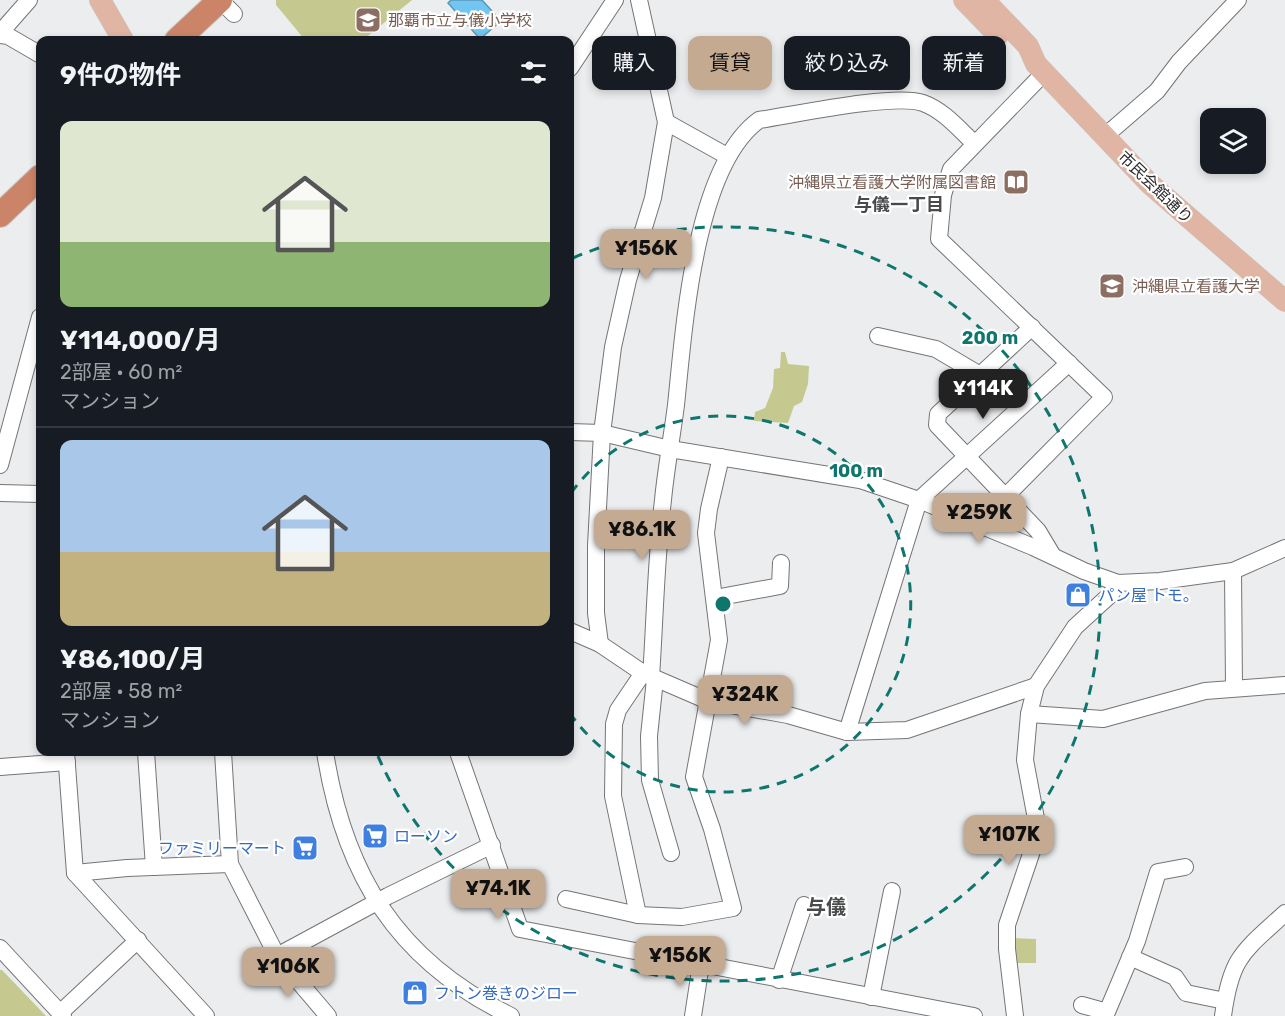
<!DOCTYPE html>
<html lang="ja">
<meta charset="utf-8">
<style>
body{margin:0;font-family:Rubik,"Noto Sans JP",sans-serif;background:#242831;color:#f1f3f6;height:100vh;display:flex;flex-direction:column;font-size:22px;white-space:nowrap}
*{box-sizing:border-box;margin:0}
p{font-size:20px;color:#9ea1a6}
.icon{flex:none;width:33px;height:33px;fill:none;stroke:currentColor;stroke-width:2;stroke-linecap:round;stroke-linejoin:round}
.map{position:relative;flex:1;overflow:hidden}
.details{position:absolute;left:36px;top:36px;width:538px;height:720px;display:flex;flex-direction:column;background:#171b24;border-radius:12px;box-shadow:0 3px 9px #0003}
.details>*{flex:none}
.banner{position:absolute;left:592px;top:36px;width:570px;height:54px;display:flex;gap:12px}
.fabs{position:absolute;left:1200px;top:108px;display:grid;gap:12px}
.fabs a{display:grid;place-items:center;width:66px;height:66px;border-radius:12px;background:#171b24;box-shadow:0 3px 9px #0003;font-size:30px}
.price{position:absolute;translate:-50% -51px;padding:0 14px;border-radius:12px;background:#c5aa92;color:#111;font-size:20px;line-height:39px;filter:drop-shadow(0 2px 3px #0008)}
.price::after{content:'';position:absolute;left:50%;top:36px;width:18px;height:14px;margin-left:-9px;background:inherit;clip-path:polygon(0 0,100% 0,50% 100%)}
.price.selected{background:#222;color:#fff}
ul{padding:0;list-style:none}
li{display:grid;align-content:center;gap:12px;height:318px;padding:0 24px}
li+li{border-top:2px solid #363941}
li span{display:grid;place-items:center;height:186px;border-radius:12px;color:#555}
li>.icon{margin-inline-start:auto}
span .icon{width:108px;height:108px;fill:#fffc;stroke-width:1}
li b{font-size:26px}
h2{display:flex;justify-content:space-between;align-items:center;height:72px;padding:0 24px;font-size:26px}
.pill{padding:0 21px;border-radius:12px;background:#171b24;box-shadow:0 3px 9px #0003;font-size:21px;line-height:54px}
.pill.selected{background:#c5aa92;color:#111}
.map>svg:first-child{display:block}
</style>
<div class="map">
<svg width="1285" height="1016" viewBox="0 0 1285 1016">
<rect width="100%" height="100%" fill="#ecedef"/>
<g fill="#c5c98f">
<path d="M 276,0 L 412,0 L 363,40 L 305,40 L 276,5 Z"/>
<path d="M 781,352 L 785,352 L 788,364 L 809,366 L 808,384 L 802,402 L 794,406 L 788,423 L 754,421 L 755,412 L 765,408 L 773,388 L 774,369 L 780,368 Z"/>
<path d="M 1013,938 L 1036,939 L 1036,963 L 1014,963 Z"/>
<path d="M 0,970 L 2,970 L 46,1016 L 0,1016 Z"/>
</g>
<path fill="#71c5f1" stroke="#5c97b6" stroke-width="1.5" d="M 451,0 L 482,0 L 501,21 L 480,39 L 448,3 Z"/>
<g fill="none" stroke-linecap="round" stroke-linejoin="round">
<g stroke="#757577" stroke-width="18">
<g id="minor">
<path d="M 220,0 L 234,14"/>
<path d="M 0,33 L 29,0"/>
<path d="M 0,35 L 8,36 L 39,54"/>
<path d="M 570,68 L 615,0"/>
<path d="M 666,122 L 727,156"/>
<path d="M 1105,136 L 1157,91 L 1179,62 L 1238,0"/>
<path d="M 1032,327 L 938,414 L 937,425 L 1038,531 L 1053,556"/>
<path d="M 878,336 L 936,349 L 980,375"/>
<path d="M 570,432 L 602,433 L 670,449 L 860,480 L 919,500 L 1033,547 L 1084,571 L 1118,583 L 1160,581 L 1233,571 L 1285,548"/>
<path d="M 0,465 L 40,317"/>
<path d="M 0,493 L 40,494"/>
<path d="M 1005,497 L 1104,397 L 939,239 L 943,195 L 951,169 L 1044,73"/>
<path d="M 1233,571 L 1234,687"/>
<path d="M 715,598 L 780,586 L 781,563"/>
<path d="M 570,631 L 600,644 L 643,673 L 708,701 L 788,715 L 847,732 L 907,730 L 1036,686"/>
<path d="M 600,644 L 596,613 L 596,546 L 602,433 L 613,347 L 628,280 L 653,198 L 666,122 L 639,0"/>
<path d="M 651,677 C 655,618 656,558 663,500 C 666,468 672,437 676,405 C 684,330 694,167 759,120 C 793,115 895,93 923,103 C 943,110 959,129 974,143"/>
<path d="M 655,679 L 649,736 L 650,780 L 671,853"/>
<path d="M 1029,714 L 1103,719 L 1205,691 L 1285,685"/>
<path d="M 847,732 L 919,500 L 1069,363"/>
<path d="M 66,752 L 75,873 L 206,1016"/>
<path d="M 146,752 L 154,867"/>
<path d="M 223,752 L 230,864 L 277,956 L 328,1016"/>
<path d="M 325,752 C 344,874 397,961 511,1016"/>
<path d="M 458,752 L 520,929 L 974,1016"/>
<path d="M 0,767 L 67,762"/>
<path d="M 75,873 L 127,868 L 230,864"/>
<path d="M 566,899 L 638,915 L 682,917 L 733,908 L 712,829 L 694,777 L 719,640 L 706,533 L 709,509 L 721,457"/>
<path d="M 638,915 L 613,796 L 614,724 L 618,710 L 643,673"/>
<path d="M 0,948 L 63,1016"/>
<path d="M 277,956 L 388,896 L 492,845"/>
<path d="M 1130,957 L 1175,977 L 1186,993 L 1225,1001"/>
<path d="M 779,980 L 804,905"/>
<path d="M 871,997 L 892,891"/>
<path d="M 1082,1005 L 1107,1012 L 1137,941 L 1158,872 L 1185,867"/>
<path d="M 60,1013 L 138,940"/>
<path d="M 693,1016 L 701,964"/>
<path d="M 1015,1016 L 1007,949 L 1007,925 L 1033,848 L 1037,824 L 1025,760 L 1029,714 L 1036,686 L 1075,627 L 1111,594 L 1118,583"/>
<path d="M 1223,1016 C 1231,956 1243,952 1285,913"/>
</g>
</g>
<g stroke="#c8c8c8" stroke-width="22">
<g id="major">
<path d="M 100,0 L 123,40"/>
<path d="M 964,0 L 998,35"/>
<path d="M 984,0 L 1028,46 L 1036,64 L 1150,184 L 1285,301"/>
</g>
</g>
<g stroke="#c8c8c8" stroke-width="26">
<g id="highway">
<path d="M 177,40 L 220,0"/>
<path d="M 0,215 L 40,177"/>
</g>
</g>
<use href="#minor" stroke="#fff" stroke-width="16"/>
<use href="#major" stroke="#e0b5a4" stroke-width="21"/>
<use href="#highway" stroke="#cb8467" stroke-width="24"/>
</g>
<g fill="none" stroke="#0f766e" stroke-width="3" stroke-dasharray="10 8">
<path d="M571 493A188 188 0 1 1 571 715"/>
<path d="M573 258A377 377 0 1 1 377 754"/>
</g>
<defs>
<g id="school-square" transform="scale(1.35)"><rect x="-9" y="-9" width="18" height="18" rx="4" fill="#8d6e63" stroke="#fff"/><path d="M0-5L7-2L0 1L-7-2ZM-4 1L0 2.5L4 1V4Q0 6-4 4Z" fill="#fff"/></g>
<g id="library-square" transform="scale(1.35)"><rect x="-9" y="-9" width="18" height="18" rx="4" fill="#8d6e63" stroke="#fff"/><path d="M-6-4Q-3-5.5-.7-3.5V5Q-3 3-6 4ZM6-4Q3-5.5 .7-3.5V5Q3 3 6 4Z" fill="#fff"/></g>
<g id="university-square" transform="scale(1.35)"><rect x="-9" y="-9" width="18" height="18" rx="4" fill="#8d6e63" stroke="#fff"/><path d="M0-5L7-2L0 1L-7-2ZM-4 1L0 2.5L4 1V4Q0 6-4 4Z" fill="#fff"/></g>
<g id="shop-square" transform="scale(1.35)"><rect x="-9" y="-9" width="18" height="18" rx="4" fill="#3f7fe0" stroke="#fff"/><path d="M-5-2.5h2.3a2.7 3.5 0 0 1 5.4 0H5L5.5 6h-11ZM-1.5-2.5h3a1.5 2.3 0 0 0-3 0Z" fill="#fff"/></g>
<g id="supermarket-square" transform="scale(1.35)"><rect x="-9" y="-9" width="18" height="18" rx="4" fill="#3f7fe0" stroke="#fff"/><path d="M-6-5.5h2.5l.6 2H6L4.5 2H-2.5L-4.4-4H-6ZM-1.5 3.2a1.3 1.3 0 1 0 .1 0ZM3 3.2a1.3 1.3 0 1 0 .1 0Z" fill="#fff"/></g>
</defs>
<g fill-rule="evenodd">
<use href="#school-square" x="368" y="20"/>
<use href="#library-square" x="1016" y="182"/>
<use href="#university-square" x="1112" y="286"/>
<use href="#shop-square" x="1078" y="595"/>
<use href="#supermarket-square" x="375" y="836"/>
<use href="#supermarket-square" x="305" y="848"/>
<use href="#shop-square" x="415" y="993"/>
</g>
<g text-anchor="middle" stroke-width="4.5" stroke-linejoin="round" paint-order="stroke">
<g font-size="16" fill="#785e54" stroke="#fff" text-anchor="start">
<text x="388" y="26">那覇市立与儀小学校</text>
<text x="996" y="188" text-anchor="end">沖縄県立看護大学附属図書館</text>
<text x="1132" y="292">沖縄県立看護大学</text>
</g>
<g font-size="16" fill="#2c2c2d" stroke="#fff">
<text transform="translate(1156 187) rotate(44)" y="6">市民会館通り</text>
</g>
<g font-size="16" fill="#366cbe" stroke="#fff" text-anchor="start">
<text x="1098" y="601">パン屋 トモ。</text>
<text x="394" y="842">ローソン</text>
<text x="286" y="854" text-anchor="end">ファミリーマート</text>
<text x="434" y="999">フトン巻きのジロー</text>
</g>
<g font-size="18" font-weight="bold" fill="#494a4b" stroke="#fff">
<text x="899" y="211">与儀一丁目</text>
</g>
<g font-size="20" font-weight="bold" fill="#494a4b" stroke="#fff">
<text x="826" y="914">与儀</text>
</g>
</g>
<circle cx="723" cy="604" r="9" fill="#0f766e" stroke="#fff" stroke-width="3"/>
<g font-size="18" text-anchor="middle" font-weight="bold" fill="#0f766e" stroke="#fff" stroke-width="4.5" stroke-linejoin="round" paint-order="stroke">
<text x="990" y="344">200 m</text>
<text x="856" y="477">100 m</text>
</g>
</svg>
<div class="fabs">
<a><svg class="icon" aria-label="layers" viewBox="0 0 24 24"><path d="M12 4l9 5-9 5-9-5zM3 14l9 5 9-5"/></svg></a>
</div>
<b class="price" style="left:646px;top:280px">¥156K</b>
<b class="price selected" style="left:983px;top:420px">¥114K</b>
<b class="price" style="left:979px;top:544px">¥259K</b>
<b class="price" style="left:642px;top:561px">¥86.1K</b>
<b class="price" style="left:745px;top:726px">¥324K</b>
<b class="price" style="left:1009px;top:866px">¥107K</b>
<b class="price" style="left:498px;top:920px">¥74.1K</b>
<b class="price" style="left:680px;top:987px">¥156K</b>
<b class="price" style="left:288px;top:998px">¥106K</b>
<div class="banner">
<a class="pill">購入</a>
<a class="pill selected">賃貸</a>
<a class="pill">絞り込み</a>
<a class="pill">新着</a>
</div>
<section class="details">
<h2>9件の物件<svg class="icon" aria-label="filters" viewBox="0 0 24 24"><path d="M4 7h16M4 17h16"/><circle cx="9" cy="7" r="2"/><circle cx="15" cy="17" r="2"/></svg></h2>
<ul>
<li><span style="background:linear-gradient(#dfe7d0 65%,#8fb573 0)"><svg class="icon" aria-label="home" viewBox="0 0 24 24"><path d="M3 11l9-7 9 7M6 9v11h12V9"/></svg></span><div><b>¥114,000/月</b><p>2部屋 · 60 m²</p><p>マンション</p></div></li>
<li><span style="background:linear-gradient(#a9c7e8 60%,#c2b280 0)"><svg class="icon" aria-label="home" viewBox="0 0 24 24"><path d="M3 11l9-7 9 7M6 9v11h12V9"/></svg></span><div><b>¥86,100/月</b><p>2部屋 · 58 m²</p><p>マンション</p></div></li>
</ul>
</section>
</div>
